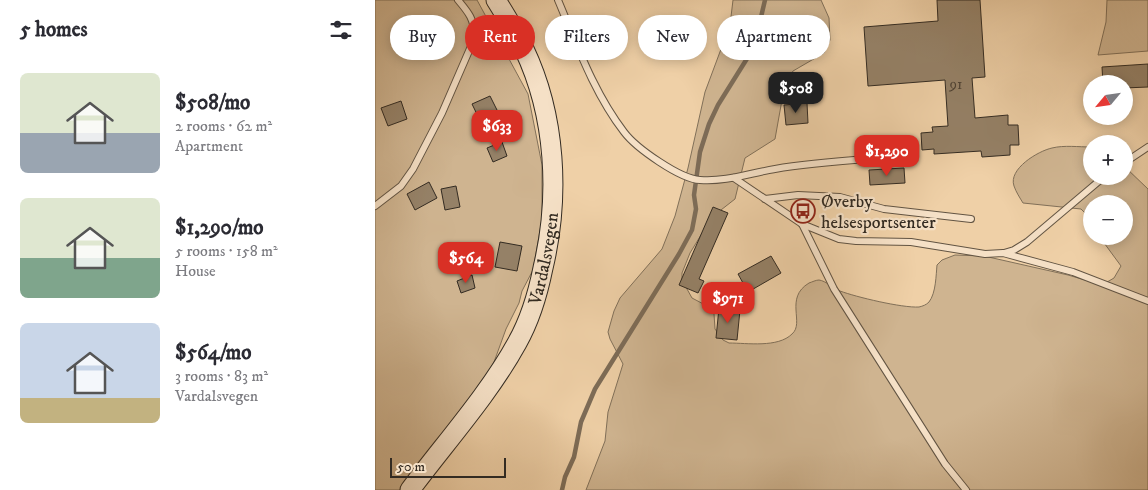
<!DOCTYPE html>
<meta charset="utf-8">
<style>
body{margin:0;font-family:"IM FELL DW Pica",serif;background:#f7f7f7;color:#2b2b33;height:100vh;display:flex;flex-direction:column;font-size:19px;white-space:nowrap}
*{box-sizing:border-box;margin:0}
p{font-size:16px;color:#7c7c81}
.icon{flex:none;width:28px;height:28px;fill:none;stroke:currentColor;stroke-width:2;stroke-linecap:round;stroke-linejoin:round}
.map{position:relative;flex:1;overflow:hidden}
.sheet{display:flex;flex-direction:column;background:#fff;width:375px}
.sheet>*{flex:none}
.banner{position:absolute;left:15px;top:15px;width:475px;height:45px;display:flex;gap:10px}
.needle{width:32px;rotate:241deg}
.tools{position:absolute;left:708px;top:75px;display:grid;gap:10px}
.tools a{display:grid;place-items:center;width:50px;height:50px;border-radius:50%;background:#fff;box-shadow:0 2px 12px #0003;font-size:25px}
.scale{position:absolute;left:15px;bottom:12px;width:116px;box-sizing:border-box;padding-left:5px;border:2px solid #332b22;border-top:0;font-size:14px;line-height:18px;white-space:nowrap;color:#332b22;-webkit-text-stroke:4px #f5e0c6;paint-order:stroke}
.price{position:absolute;translate:-50% -42px;padding:0 11px;border-radius:10px;background:#d93025;color:#fff;font-size:16px;line-height:32px;filter:drop-shadow(0 1px 2px #0008)}
.price::after{content:'';position:absolute;left:50%;top:30px;width:15px;height:11px;margin-left:-8px;background:inherit;clip-path:polygon(0 0,100% 0,50% 100%)}
.price.current{background:#222;color:#fff}
ul{padding:0;list-style:none}
li{display:flex;align-items:center;gap:15px;height:125px;padding:0 20px}
li span{display:grid;place-items:center;flex:none;width:140px;height:100px;border-radius:8px;color:#555}
li>.icon{margin-inline-start:auto}
span .icon{width:60px;height:60px;fill:#fffc;stroke-width:1}
li b{font-size:21px}
h2{display:flex;justify-content:space-between;align-items:center;height:60px;padding:0 20px;font-size:21px}
.chip{padding:0 18px;border-radius:22px;background:#fff;box-shadow:0 2px 12px #0003;font-size:18px;line-height:45px}
.chip.current{background:#d93025;color:#fff}
main{display:flex;flex:1;min-height:0}
.map>svg:first-child{display:block}
</style>
<main>
<section class="sheet">
<h2>5 homes<svg class="icon" aria-label="filters" viewBox="0 0 24 24"><path d="M4 7h16M4 17h16"/><circle cx="9" cy="7" r="2"/><circle cx="15" cy="17" r="2"/></svg></h2>
<ul>
<li><span style="background:linear-gradient(#dfe7d0 60%,#9aa5b1 0)"><svg class="icon" aria-label="home" viewBox="0 0 24 24"><path d="M3 11l9-7 9 7M6 9v11h12V9"/></svg></span><div><b>$508/mo</b><p>2 rooms · 62 m²</p><p>Apartment</p></div></li>
<li><span style="background:linear-gradient(#dfe7d0 60%,#7fa58c 0)"><svg class="icon" aria-label="home" viewBox="0 0 24 24"><path d="M3 11l9-7 9 7M6 9v11h12V9"/></svg></span><div><b>$1,290/mo</b><p>5 rooms · 158 m²</p><p>House</p></div></li>
<li><span style="background:linear-gradient(#c9d6e8 75%,#c2b280 0)"><svg class="icon" aria-label="home" viewBox="0 0 24 24"><path d="M3 11l9-7 9 7M6 9v11h12V9"/></svg></span><div><b>$564/mo</b><p>3 rooms · 83 m²</p><p>Vardalsvegen</p></div></li>
</ul>
</section>
<div class="map">
<svg width="773" height="490" viewBox="0 0 773 490">
<rect width="100%" height="100%" fill="#efd0a7"/>
<filter id="stains"><feTurbulence type="fractalNoise" baseFrequency=".004" numOctaves="4"/><feColorMatrix values="0 0 0 0 .2 0 0 0 0 .09 0 0 0 0 .02 0 0 0 .5 -.17"/></filter>
<radialGradient id="worn" r=".72"><stop offset=".6" stop-color="#630" stop-opacity="0"/><stop offset="1" stop-color="#630" stop-opacity=".3"/></radialGradient>
<g fill="#cfb490" stroke="#817059">
<path d="M 0,0 L 102,0 L 153,94 L 167,165 L 167,219 L 158,270 L 147,291 L 144,303 L 131,329 L 119,362 L 108,381 L 25,490 L 0,490 Z"/>
<path d="M 358,0 L 446,0 L 454,18 L 455,40 L 449,53 L 418,71 L 410,83 L 400,139 L 370,158 L 360,199 L 337,217 L 315,253 L 307,273 L 307,280 L 317,298 L 336,308 L 339,314 L 340,329 L 348,340 L 354,343 C 372,343 403,348 417,334 C 430,323 409,298 434,283 C 437,282 441,280 444,280 C 451,281 458,288 465,291 C 481,297 527,308 544,307 C 548,306 551,305 554,302 C 561,293 561,275 562,265 L 567,260 L 580,255 L 609,256 L 693,275 L 727,285 L 739,278 L 746,266 L 724,236 L 749,236 L 749,204 L 716,204 L 716,223 L 711,214 L 706,209 L 648,203 C 645,198 641,192 639,186 C 633,169 663,151 677,148 C 689,145 704,147 716,147 L 716,176 L 749,176 L 749,166 L 773,189 L 773,490 L 211,490 L 230,441 L 233,412 L 248,364 L 235,339 L 233,332 L 239,311 L 245,298 L 287,249 L 300,216 L 313,168 L 330,92 L 355,25 Z"/>
<path d="M 732,0 L 773,0 L 773,51 L 723,55 L 731,22 Z"/>
</g>
<g fill="none" stroke-linecap="round" stroke-linejoin="round">
<path stroke="#7d6c57" stroke-width="4.5" d="M 187,490 L 190,477 L 199,457 L 206,422 L 220,389 L 304,254 L 317,230 L 321,209 L 319,195 L 325,152 L 334,124 L 343,105 L 373,57 L 383,30 L 390,0"/>
</g>
<g fill="#958167" stroke="#332b22">
<path d="M 562,0 L 605,0 L 610,77 L 597,78 L 600,118 L 633,115 L 633,125 L 643,125 L 644,145 L 635,145 L 635,155 L 607,157 L 606,151 L 559,154 L 559,149 L 547,150 L 546,133 L 558,132 L 557,127 L 573,126 L 570,80 L 493,86 L 489,27 L 563,21 Z"/>
<path d="M 773,64 L 773,87 L 749,88 L 749,84 L 728,84 L 727,67 Z"/>
<path d="M 115,96 L 132,130 L 114,139 L 97,104 Z"/>
<path d="M 26,101 L 32,119 L 13,126 L 6,108 Z"/>
<path d="M 432,103 L 433,123 L 411,125 L 409,105 Z"/>
<path d="M 127,142 L 132,156 L 118,162 L 112,148 Z"/>
<path d="M 529,168 L 530,183 L 495,185 L 494,170 Z"/>
<path d="M 54,182 L 62,198 L 40,210 L 32,194 Z"/>
<path d="M 81,186 L 85,207 L 70,210 L 66,189 Z"/>
<path d="M 338,207 L 353,213 L 324,279 L 329,281 L 323,293 L 304,285 Z"/>
<path d="M 125,242 L 147,246 L 142,271 L 120,267 Z"/>
<path d="M 396,256 L 406,273 L 373,292 L 363,274 Z"/>
<path d="M 97,275 L 100,288 L 86,293 L 82,281 Z"/>
<path d="M 344,308 L 365,310 L 362,340 L 341,338 Z"/>
</g>
<g fill="none" stroke-linecap="round" stroke-linejoin="round">
<g stroke="#625443" stroke-width="8">
<g id="lane">
<path d="M 183,0 C 202,45 219,93 249,132 C 261,148 305,179 325,180 C 351,182 375,173 400,169 C 444,161 491,160 536,156"/>
<path d="M 749,163 L 773,147"/>
<path d="M 359,178 L 427,224 L 459,289 L 570,464 L 591,490"/>
<path d="M 390,199 L 423,195 L 465,197 L 509,209 L 596,219"/>
<path d="M 0,206 L 26,186 L 38,169 L 67,113 L 100,37 C 99,19 94,13 83,0"/>
<path d="M 427,224 L 464,239 L 481,241 L 536,242 L 610,254 L 628,253 L 698,272 L 773,301"/>
<path d="M 629,253 L 639,250 L 652,242 L 730,176"/>
</g>
</g>
<g stroke="#332b22" stroke-width="21">
<g id="secondary">
<path id="s1" d="M 35,490 C 70,443 114,394 142,343 C 155,320 163,293 168,268 C 185,197 181,116 149,49 C 141,32 131,16 121,0"/>
</g>
</g>
<use href="#lane" stroke="#f5e0c6" stroke-width="6"/>
<use href="#secondary" stroke="#f5e0c6" stroke-width="19"/>
</g>
<defs>
<g id="bus-ring" transform="scale(1.25)"><circle r="9.5" fill="#f5e0c6" stroke="#8f2418" stroke-width="1.5"/><path d="M-5-6H5V4H4V6H2V4H-2V6H-4V4H-5ZM-3.5-4V0h7V-4ZM-3.5 1.2v1.5H-2V1.2ZM2 1.2v1.5H3.5V1.2Z" fill="#8f2418"/></g>
</defs>
<g fill-rule="evenodd">
<use href="#bus-ring" x="428" y="211"/>
</g>
<g text-anchor="middle" stroke-width="4.5" stroke-linejoin="round" paint-order="stroke">
<g font-size="15" fill="#4c4033">
<text x="581" y="89">91</text>
</g>
<g font-size="18" fill="#332b22" stroke="#f5e0c6" text-anchor="start">
<text x="446" y="207">Øverby<tspan x="446" dy="21">helsesportsenter</tspan></text>
</g>
<g font-size="18" fill="#332b22" stroke="#f5e0c6">
<text dy="6" stroke="none"><textPath href="#s1" startOffset="271">Vardalsvegen</textPath></text>
</g>
</g>
<rect width="100%" height="100%" filter="url(#stains)"/>
<rect width="100%" height="100%" fill="url(#worn)"/>
</svg>
<div class="tools">
<a><svg class="needle" viewBox="-14 -14 28 28"><path d="M0-13l5 13h-10z" fill="#e53935"/><path d="M0 13l5-13h-10z" fill="#7c7c81"/></svg></a>
<a>+</a>
<a>−</a>
</div>
<div class="scale">50 m</div>
<b class="price current" style="left:421px;top:114px">$508</b>
<b class="price" style="left:122px;top:152px">$633</b>
<b class="price" style="left:512px;top:177px">$1,290</b>
<b class="price" style="left:91px;top:284px">$564</b>
<b class="price" style="left:353px;top:324px">$971</b>
<div class="banner">
<a class="chip">Buy</a>
<a class="chip current">Rent</a>
<a class="chip">Filters</a>
<a class="chip">New</a>
<a class="chip">Apartment</a>
</div>
</div>
</main>
